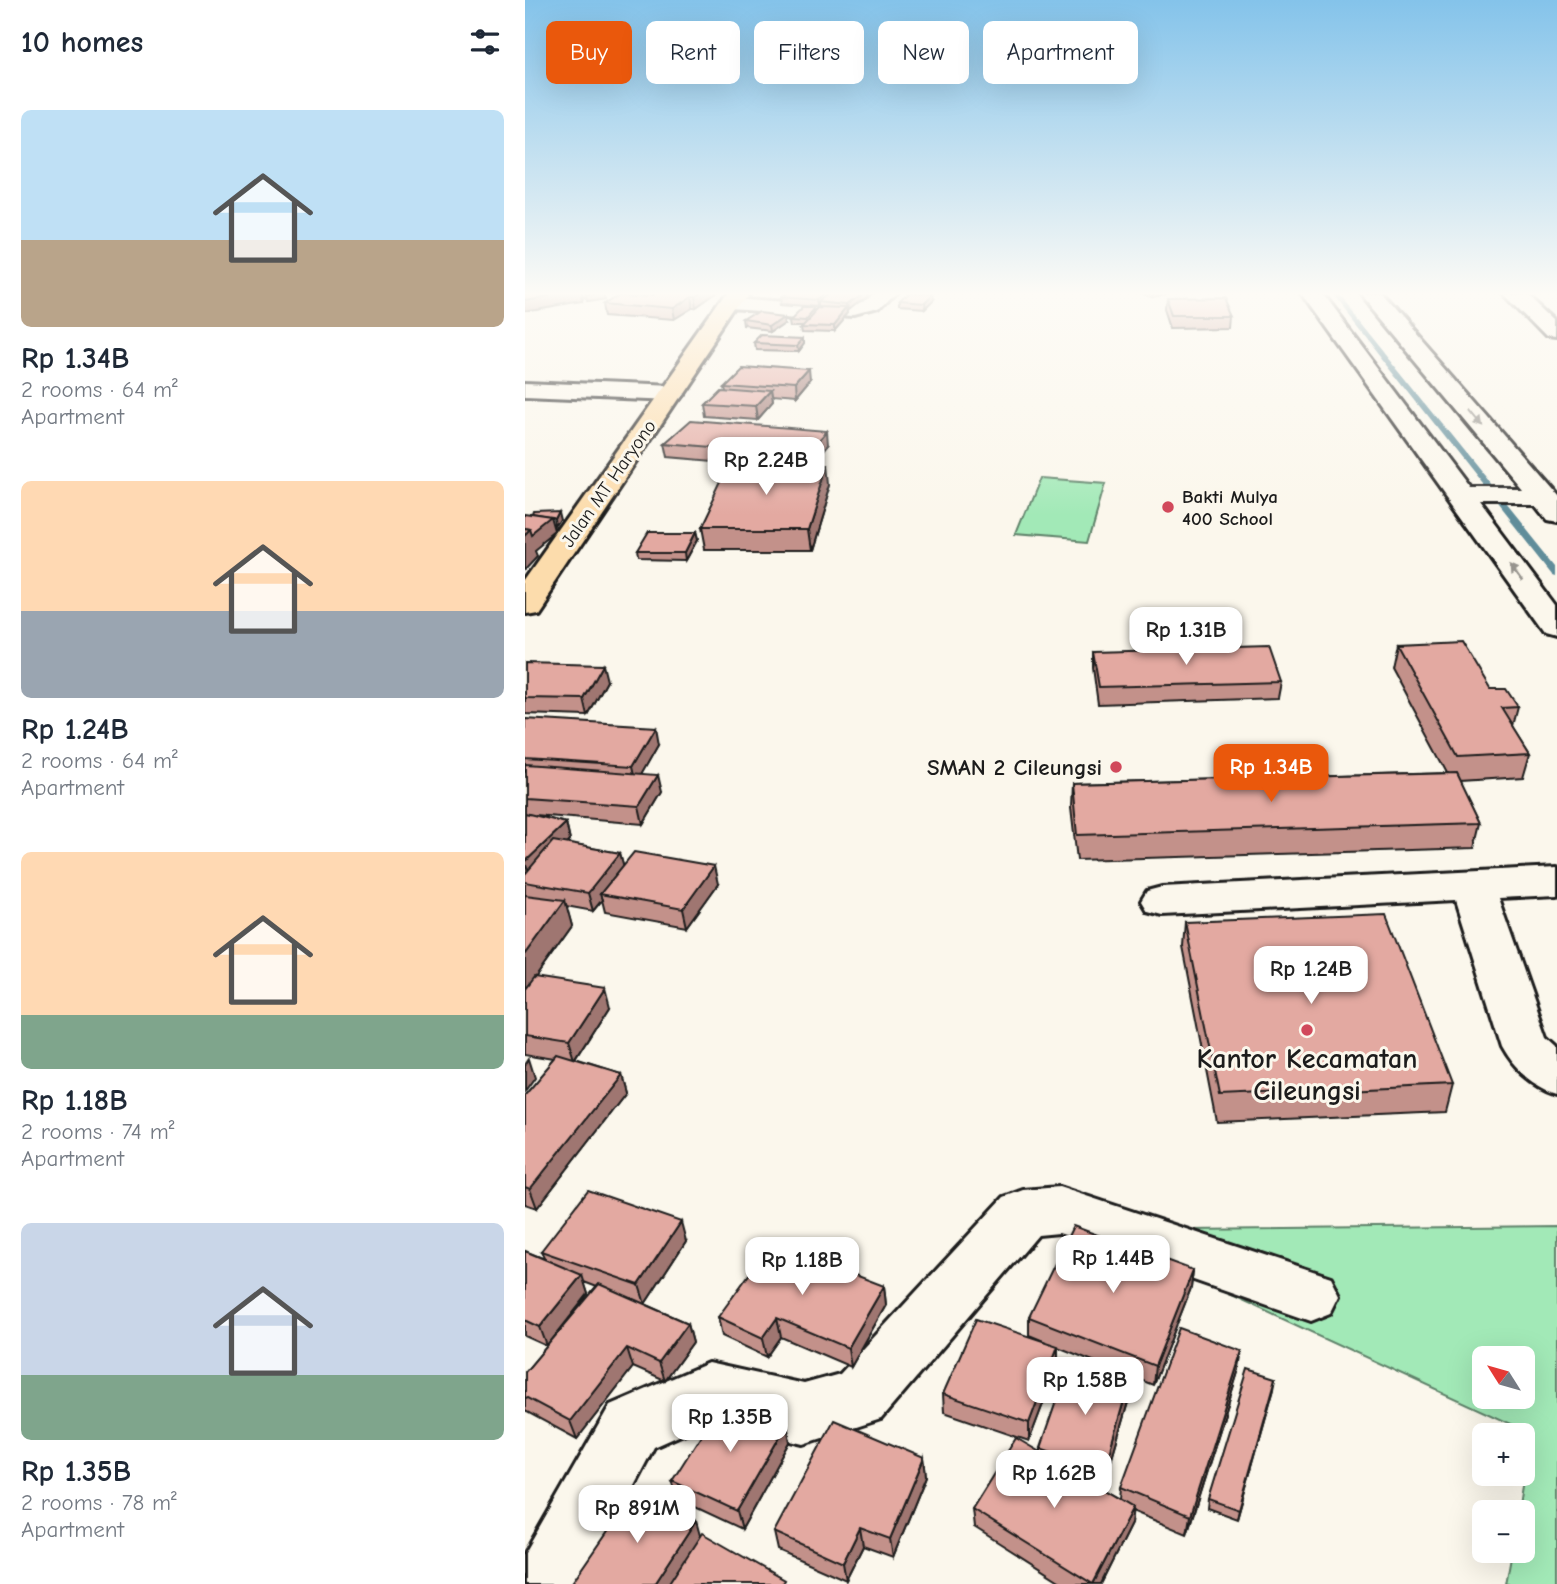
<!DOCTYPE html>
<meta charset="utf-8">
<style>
body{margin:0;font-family:"Comic Neue",sans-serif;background:#f2f2f3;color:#1f2937;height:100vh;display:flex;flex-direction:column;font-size:26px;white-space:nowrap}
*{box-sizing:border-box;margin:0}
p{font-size:23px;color:#747a83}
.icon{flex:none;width:38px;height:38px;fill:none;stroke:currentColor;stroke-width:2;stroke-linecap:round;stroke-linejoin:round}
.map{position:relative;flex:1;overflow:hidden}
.side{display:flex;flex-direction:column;background:#fff;width:525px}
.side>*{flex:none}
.top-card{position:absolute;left:21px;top:21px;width:665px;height:63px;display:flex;gap:14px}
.needle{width:46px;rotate:307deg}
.tools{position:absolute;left:947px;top:1346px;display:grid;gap:14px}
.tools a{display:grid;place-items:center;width:63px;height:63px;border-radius:10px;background:#fff;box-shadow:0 7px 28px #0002;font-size:35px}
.price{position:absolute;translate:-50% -60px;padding:0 16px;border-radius:14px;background:#fff;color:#222;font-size:23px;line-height:46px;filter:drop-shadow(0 2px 4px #0008)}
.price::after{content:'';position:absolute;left:50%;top:42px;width:21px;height:16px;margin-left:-10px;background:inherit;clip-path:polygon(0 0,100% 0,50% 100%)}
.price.current{background:#ea580c;color:#fff}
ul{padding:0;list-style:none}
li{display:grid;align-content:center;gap:14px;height:371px;padding:0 21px}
li span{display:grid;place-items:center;height:217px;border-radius:10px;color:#555}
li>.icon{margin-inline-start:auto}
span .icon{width:126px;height:126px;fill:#fffc;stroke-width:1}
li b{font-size:30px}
h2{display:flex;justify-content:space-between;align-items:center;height:84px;padding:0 21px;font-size:30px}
.tag{padding:0 24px;border-radius:10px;background:#fff;box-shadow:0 7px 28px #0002;font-size:24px;line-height:63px}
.tag.current{background:#ea580c;color:#fff}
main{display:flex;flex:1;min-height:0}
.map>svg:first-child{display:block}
</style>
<main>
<section class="side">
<h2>10 homes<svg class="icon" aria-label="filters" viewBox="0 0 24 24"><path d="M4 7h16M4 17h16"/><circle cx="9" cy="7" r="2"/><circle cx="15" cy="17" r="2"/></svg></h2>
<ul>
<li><span style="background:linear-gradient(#bfe0f5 60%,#b9a48a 0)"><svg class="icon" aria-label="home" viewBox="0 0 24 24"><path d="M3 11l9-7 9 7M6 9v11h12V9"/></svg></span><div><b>Rp 1.34B</b><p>2 rooms · 64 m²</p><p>Apartment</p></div></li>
<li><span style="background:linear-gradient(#ffd9b3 60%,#9aa5b1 0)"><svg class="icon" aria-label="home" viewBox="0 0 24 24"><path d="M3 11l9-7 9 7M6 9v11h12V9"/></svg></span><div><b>Rp 1.24B</b><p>2 rooms · 64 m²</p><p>Apartment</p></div></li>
<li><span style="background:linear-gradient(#ffd9b3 75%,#7fa58c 0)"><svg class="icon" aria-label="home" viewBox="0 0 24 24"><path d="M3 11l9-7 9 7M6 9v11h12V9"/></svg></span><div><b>Rp 1.18B</b><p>2 rooms · 74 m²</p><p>Apartment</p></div></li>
<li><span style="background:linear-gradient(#c9d6e8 70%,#7fa58c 0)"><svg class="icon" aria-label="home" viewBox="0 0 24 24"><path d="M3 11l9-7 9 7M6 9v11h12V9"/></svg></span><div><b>Rp 1.35B</b><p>2 rooms · 78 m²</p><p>Apartment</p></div></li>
</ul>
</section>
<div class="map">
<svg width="1032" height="1584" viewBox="0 0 1032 1584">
<rect width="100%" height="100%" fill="#fbf7ec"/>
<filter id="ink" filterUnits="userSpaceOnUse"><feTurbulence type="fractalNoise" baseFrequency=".0143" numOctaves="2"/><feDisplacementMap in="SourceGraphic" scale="14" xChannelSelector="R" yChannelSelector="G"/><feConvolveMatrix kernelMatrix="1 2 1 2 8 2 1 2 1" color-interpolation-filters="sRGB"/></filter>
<g filter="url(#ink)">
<g fill="#a2e9b7" stroke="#5f826a" stroke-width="2" fill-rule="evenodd">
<path d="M 514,478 L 581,483 L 564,541 L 491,535 Z"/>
<path d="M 1032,1226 L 1032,1584 L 981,1584 L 987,1551 L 998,1550 L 998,1512 L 993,1512 L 1005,1433 L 567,1231 ZM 959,1358 L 998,1358 L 998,1396 L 959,1396 Z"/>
</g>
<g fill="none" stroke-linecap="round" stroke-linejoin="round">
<path fill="#608d9a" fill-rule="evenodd" d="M 806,293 L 812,293 L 1032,567 L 1032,576 L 1029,575 Z"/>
<g stroke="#1c1c1c" stroke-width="6">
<g id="minor">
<path d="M 349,293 L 370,293 L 352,312 L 330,318 L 209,309 L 202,307 L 199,303 L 202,299 L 209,297 L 330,306 L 338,304 Z"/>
<path d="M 777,293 L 797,293 L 944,488 L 996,488 L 834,293 L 855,293 L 1032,496 L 1032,521 L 1022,519 L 1010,504 L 956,504 L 1032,605 L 1032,637 L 1021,634 Z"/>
<path d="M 979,293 L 1001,293 L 1032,322 L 1032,340 L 1024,339 Z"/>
<path d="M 0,381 L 145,387 L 153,389 L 157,394 L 153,399 L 145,401 L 0,395 Z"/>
<path d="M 1032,867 L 1032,895 L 973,898 L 1022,1037 L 1032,1046 L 1032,1094 C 1008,1086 989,1068 977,1046 L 931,900 L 637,915 L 622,911 L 616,901 L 622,891 L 637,887 Z"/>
<path d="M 534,1187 L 806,1277 L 815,1295 L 806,1313 L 786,1321 L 534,1233 L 513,1235 L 356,1419 L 279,1444 L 185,1422 L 129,1447 L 57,1584 L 0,1584 L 0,1553 L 85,1405 L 183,1363 L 279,1384 L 315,1374 L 479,1197 L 498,1190 Z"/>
</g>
</g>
<g stroke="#1c1c1c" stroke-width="6">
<path id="major" d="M 204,293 L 224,293 L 11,610 L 0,612 L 0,581 Z"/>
</g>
<use href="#minor" fill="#fbf7ec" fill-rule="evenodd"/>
<use href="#major" fill="#fcdcac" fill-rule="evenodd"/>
</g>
<g fill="#c3918a" stroke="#1c1c1c" stroke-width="2" fill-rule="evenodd">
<path d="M 0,293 L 79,293 L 81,299 L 63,302 L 58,298 L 59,304 Z"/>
<path d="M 130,293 L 191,293 L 191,295 L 171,309 L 167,309 L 149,320 L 82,315 L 80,303 L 127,295 Z"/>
<path d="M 617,293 L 646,293 L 627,297 Z"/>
<path d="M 256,297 L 342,298 L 325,311 L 325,314 L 310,331 L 280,330 L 279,324 L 280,322 L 270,322 L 269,316 L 292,309 L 296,307 L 296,305 L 295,306 L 257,303 Z"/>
<path d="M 643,299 L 709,316 L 708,327 L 648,328 L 642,310 Z"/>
<path d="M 406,302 L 397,311 L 372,309 L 372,303 Z"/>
<path d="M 264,320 L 248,331 L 222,328 L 221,321 Z"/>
<path d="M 280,337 L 280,343 L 274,351 L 230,350 L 229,343 Z"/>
<path d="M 196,383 L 285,383 L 270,401 L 246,399 L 247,404 L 233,420 L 179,416 L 177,403 L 197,387 Z"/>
<path d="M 140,443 L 303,445 L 287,464 L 305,484 L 285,550 L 179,550 L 175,529 L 224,464 L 143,457 Z"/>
<path d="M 170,533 L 172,541 L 161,561 L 111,560 L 110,553 Z"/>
<path d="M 871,644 L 965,689 L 993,707 L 988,726 L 1005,753 L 998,777 L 935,781 L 956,823 L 950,848 L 552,860 L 546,808 L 547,783 L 923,773 L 866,667 Z"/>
<path d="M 568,652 L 756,682 L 753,698 L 573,704 L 568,668 Z"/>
<path d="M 0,663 L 82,681 L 63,716 L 0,714 Z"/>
<path d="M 0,719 L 134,744 L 117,773 L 137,792 L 118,824 L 10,815 L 41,823 L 45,841 L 43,844 L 95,853 L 98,865 L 193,884 L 162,927 L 80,912 L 77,900 L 68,911 L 41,906 L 47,926 L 10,978 L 85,1007 L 51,1061 L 96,1075 L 101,1093 L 12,1208 L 0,1204 L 0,1095 L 31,1059 L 0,1054 Z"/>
<path d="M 660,922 L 927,1085 L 920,1112 L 692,1122 L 658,947 Z"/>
<path d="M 161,1241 L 120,1304 L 163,1323 L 168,1342 L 140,1381 L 108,1367 L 52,1439 L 0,1411 L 0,1372 L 22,1346 L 0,1336 L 0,1251 L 20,1259 L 16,1251 ZM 59,1282 L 72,1287 L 27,1340 L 63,1294 Z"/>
<path d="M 668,1270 L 666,1288 L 628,1385 L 533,1347 L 533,1364 L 504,1441 L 419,1412 L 418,1394 L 519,1341 L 504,1335 L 504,1317 Z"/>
<path d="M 359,1286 L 361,1305 L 326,1367 L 256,1337 L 242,1357 L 197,1336 L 193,1317 Z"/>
<path d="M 714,1369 L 662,1534 L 607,1511 L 606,1524 L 576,1584 L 539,1584 L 449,1527 L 447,1509 L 515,1452 L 515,1448 L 603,1402 L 578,1488 L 573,1487 L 595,1499 L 596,1487 Z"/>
<path d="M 749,1388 L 712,1519 L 682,1508 L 683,1499 Z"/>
<path d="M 262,1424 L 265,1442 L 217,1529 L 153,1499 L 147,1481 Z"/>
<path d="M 399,1458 L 401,1476 L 368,1557 L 338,1546 L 321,1580 L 253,1550 L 249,1532 Z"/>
</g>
<g fill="#9f7671" stroke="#1c1c1c" stroke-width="2">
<path d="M 52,293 L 57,293 L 59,304 L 0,314 L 0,302 Z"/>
<path d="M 79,293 L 81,299 L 63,302 L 62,296 Z"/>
<path d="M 176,293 L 191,293 L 191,295 L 171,309 L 169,297 Z"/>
<path d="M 304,293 L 310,293 L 296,302 L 296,305 L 295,306 L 294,300 Z"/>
<path d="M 341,293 L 342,293 L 342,298 L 326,311 L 325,305 Z"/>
<path d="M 627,293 L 646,293 L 627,297 Z"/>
<path d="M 405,296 L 406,302 L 397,311 L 396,305 Z"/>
<path d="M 165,297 L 167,309 L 149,320 L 147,309 Z"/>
<path d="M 324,308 L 325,314 L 310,331 L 310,325 Z"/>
<path d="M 263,314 L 264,320 L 248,331 L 247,325 Z"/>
<path d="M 280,337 L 280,343 L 274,351 L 273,345 Z"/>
<path d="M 284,371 L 285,383 L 270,401 L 269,388 Z"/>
<path d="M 245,391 L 247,404 L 233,420 L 231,406 Z"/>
<path d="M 302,431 L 303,445 L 282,469 L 281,455 Z"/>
<path d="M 303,464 L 305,484 L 285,550 L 282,529 Z"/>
<path d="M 35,513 L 37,521 L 32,529 L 31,521 Z"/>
<path d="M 28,520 L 32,534 L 11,551 L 13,556 L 0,570 L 0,536 L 6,530 Z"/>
<path d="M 170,533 L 172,541 L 161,561 L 160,553 Z"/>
<path d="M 78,665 L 82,681 L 63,716 L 59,699 Z"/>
<path d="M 131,727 L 134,744 L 112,783 L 108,766 Z"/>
<path d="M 133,775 L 137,792 L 118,824 L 114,806 Z"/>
<path d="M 41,823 L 45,841 L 6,880 L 0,862 Z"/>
<path d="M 95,853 L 100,871 L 75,894 L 77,900 L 68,911 L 63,893 Z"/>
<path d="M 189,866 L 193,884 L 162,927 L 158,909 Z"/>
<path d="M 40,900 L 47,926 L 0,992 L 0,955 Z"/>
<path d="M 80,988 L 85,1007 L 50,1062 L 44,1043 Z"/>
<path d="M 4,1058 L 10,1077 L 0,1091 L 0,1064 Z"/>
<path d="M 96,1075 L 101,1093 L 12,1208 L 5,1189 Z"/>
<path d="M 156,1222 L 161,1241 L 120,1304 L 114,1285 Z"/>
<path d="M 668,1270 L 666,1288 L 628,1385 L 630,1366 Z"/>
<path d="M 57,1275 L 63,1294 L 22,1346 L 15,1327 Z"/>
<path d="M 359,1286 L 361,1305 L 326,1367 L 323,1348 Z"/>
<path d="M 252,1318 L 256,1337 L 242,1357 L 238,1338 Z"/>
<path d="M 163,1323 L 168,1342 L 140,1381 L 134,1363 Z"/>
<path d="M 533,1346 L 533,1364 L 504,1441 L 504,1423 Z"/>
<path d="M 102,1348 L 108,1367 L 52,1439 L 45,1421 Z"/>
<path d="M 717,1351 L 714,1369 L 662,1534 L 665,1516 Z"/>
<path d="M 751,1378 L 749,1388 L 712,1519 L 714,1510 Z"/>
<path d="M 604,1383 L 603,1402 L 578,1488 L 579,1470 Z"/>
<path d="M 262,1424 L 265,1442 L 217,1529 L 212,1511 Z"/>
<path d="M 399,1458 L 401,1476 L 368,1557 L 365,1539 Z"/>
<path d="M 608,1507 L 606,1524 L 576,1584 L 568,1584 Z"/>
<path d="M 171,1521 L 176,1539 L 148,1584 L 130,1584 Z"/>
<path d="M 335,1528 L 338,1546 L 321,1580 L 318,1563 Z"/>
</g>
<g fill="#e3a9a1" stroke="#1c1c1c" stroke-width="2">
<path d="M 0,293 L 52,293 L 0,302 Z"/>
<path d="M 58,293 L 78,293 L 62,296 Z"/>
<path d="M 96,293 L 127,295 L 130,293 L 176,293 L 169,297 L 165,297 L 147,309 L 80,303 Z"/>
<path d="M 262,293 L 304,293 L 294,300 L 256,297 Z"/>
<path d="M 308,293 L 341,293 L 325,305 L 296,302 Z"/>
<path d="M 381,294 L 405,296 L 396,305 L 372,303 Z"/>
<path d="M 701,298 L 709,316 L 649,316 L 643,299 Z"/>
<path d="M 279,306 L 292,306 L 283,317 L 269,316 Z"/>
<path d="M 295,307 L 324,308 L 310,325 L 279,324 Z"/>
<path d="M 237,311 L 263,314 L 247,325 L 221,321 Z"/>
<path d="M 237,335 L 280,337 L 273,345 L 229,343 Z"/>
<path d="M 213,366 L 284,371 L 269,388 L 196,383 Z"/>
<path d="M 193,387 L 245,391 L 231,406 L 177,403 Z"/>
<path d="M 166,420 L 302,431 L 281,455 L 140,443 Z"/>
<path d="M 206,464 L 303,464 L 282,529 L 175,529 Z"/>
<path d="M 35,513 L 31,521 L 8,517 L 9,514 Z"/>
<path d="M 0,516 L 28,520 L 8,536 L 6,530 L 0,529 Z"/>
<path d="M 0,529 L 6,530 L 0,536 Z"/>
<path d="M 122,533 L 170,533 L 160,553 L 110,553 Z"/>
<path d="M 936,641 L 965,689 L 981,689 L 993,707 L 977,708 L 1005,753 L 933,757 L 871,644 Z"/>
<path d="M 744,647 L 756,682 L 574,687 L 568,652 Z"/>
<path d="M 0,663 L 78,665 L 59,699 L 0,698 Z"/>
<path d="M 0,719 L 131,727 L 108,766 L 0,759 Z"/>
<path d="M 0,765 L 133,775 L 114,806 L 0,798 Z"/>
<path d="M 932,773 L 956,823 L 552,835 L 547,783 Z"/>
<path d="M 0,813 L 41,823 L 0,862 Z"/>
<path d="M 28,841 L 95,853 L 63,893 L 0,882 L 0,874 Z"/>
<path d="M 109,852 L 189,866 L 158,909 L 75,894 Z"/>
<path d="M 0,895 L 40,900 L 0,955 Z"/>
<path d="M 861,914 L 927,1085 L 695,1096 L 660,922 Z"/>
<path d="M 9,977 L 80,988 L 44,1043 L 0,1036 L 0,989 Z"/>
<path d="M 33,1056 L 96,1075 L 5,1189 L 0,1187 L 0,1095 Z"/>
<path d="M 63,1190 L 156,1222 L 114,1285 L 16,1251 Z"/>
<path d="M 548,1226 L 668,1270 L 630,1366 L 504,1317 Z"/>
<path d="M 247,1243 L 359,1286 L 323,1348 L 252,1318 L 238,1338 L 193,1317 Z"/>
<path d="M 0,1251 L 57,1275 L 15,1327 L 0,1320 Z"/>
<path d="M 74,1284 L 163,1323 L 134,1363 L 102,1348 L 45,1421 L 0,1397 L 0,1372 Z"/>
<path d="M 451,1319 L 533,1346 L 504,1423 L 418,1394 Z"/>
<path d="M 654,1328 L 717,1351 L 665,1516 L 596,1487 Z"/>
<path d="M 544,1364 L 604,1383 L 579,1470 L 515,1448 Z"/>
<path d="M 723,1369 L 751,1378 L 714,1510 L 683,1499 Z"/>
<path d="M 200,1397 L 262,1424 L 212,1511 L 147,1481 Z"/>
<path d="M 309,1420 L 399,1458 L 365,1539 L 335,1528 L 318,1563 L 249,1532 Z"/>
<path d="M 491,1438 L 608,1507 L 568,1584 L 447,1509 Z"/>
<path d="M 110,1491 L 171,1521 L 130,1584 L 46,1584 Z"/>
<path d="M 177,1533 L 259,1580 L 257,1584 L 144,1584 Z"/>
</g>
<defs><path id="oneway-solid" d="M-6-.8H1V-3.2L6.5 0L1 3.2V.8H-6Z" transform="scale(1.75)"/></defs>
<g fill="#97948e">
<use href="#oneway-solid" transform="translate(952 419) rotate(50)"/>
<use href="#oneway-solid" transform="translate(992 571) rotate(-126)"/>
</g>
</g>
<linearGradient id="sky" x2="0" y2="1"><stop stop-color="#84c3ea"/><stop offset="0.57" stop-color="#fdfbf6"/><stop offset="1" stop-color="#fdfbf6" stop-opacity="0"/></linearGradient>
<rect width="1032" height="515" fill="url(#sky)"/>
<g fill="#d1495b" stroke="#fbf7ec" stroke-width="2.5">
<circle cx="643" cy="507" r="7"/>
<circle cx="591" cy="767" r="7"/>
<circle cx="782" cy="1030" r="7"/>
</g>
<g text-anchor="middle" stroke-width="6" stroke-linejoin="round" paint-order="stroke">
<g font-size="19" fill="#1c1c1c" stroke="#fbf7ec">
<text transform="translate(83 483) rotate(-55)" y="7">Jalan MT Haryono</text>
</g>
<g font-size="19" font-weight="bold" fill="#1c1c1c" stroke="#fbf7ec" text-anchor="start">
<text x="657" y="503">Bakti Mulya<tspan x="657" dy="22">400 School</tspan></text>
</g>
<g font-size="23" font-weight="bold" fill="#1c1c1c" stroke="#fbf7ec" text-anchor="end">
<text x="577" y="775">SMAN 2 Cileungsi</text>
</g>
<g font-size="28" font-weight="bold" fill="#1c1c1c" stroke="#fbf7ec">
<text x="782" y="1068">Kantor Kecamatan<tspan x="782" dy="32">Cileungsi</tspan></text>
</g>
</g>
</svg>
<div class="tools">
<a><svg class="needle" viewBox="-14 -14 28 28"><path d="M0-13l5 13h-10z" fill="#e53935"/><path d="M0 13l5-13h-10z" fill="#747a83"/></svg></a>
<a>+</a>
<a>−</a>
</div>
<b class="price" style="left:241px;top:497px">Rp 2.24B</b>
<b class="price" style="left:661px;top:667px">Rp 1.31B</b>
<b class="price current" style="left:746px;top:804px">Rp 1.34B</b>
<b class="price" style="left:786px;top:1006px">Rp 1.24B</b>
<b class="price" style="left:588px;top:1295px">Rp 1.44B</b>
<b class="price" style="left:277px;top:1297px">Rp 1.18B</b>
<b class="price" style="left:560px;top:1417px">Rp 1.58B</b>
<b class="price" style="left:205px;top:1454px">Rp 1.35B</b>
<b class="price" style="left:529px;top:1510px">Rp 1.62B</b>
<b class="price" style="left:112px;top:1545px">Rp 891M</b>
<div class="top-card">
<a class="tag current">Buy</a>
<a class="tag">Rent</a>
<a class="tag">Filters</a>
<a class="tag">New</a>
<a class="tag">Apartment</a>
</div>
</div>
</main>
